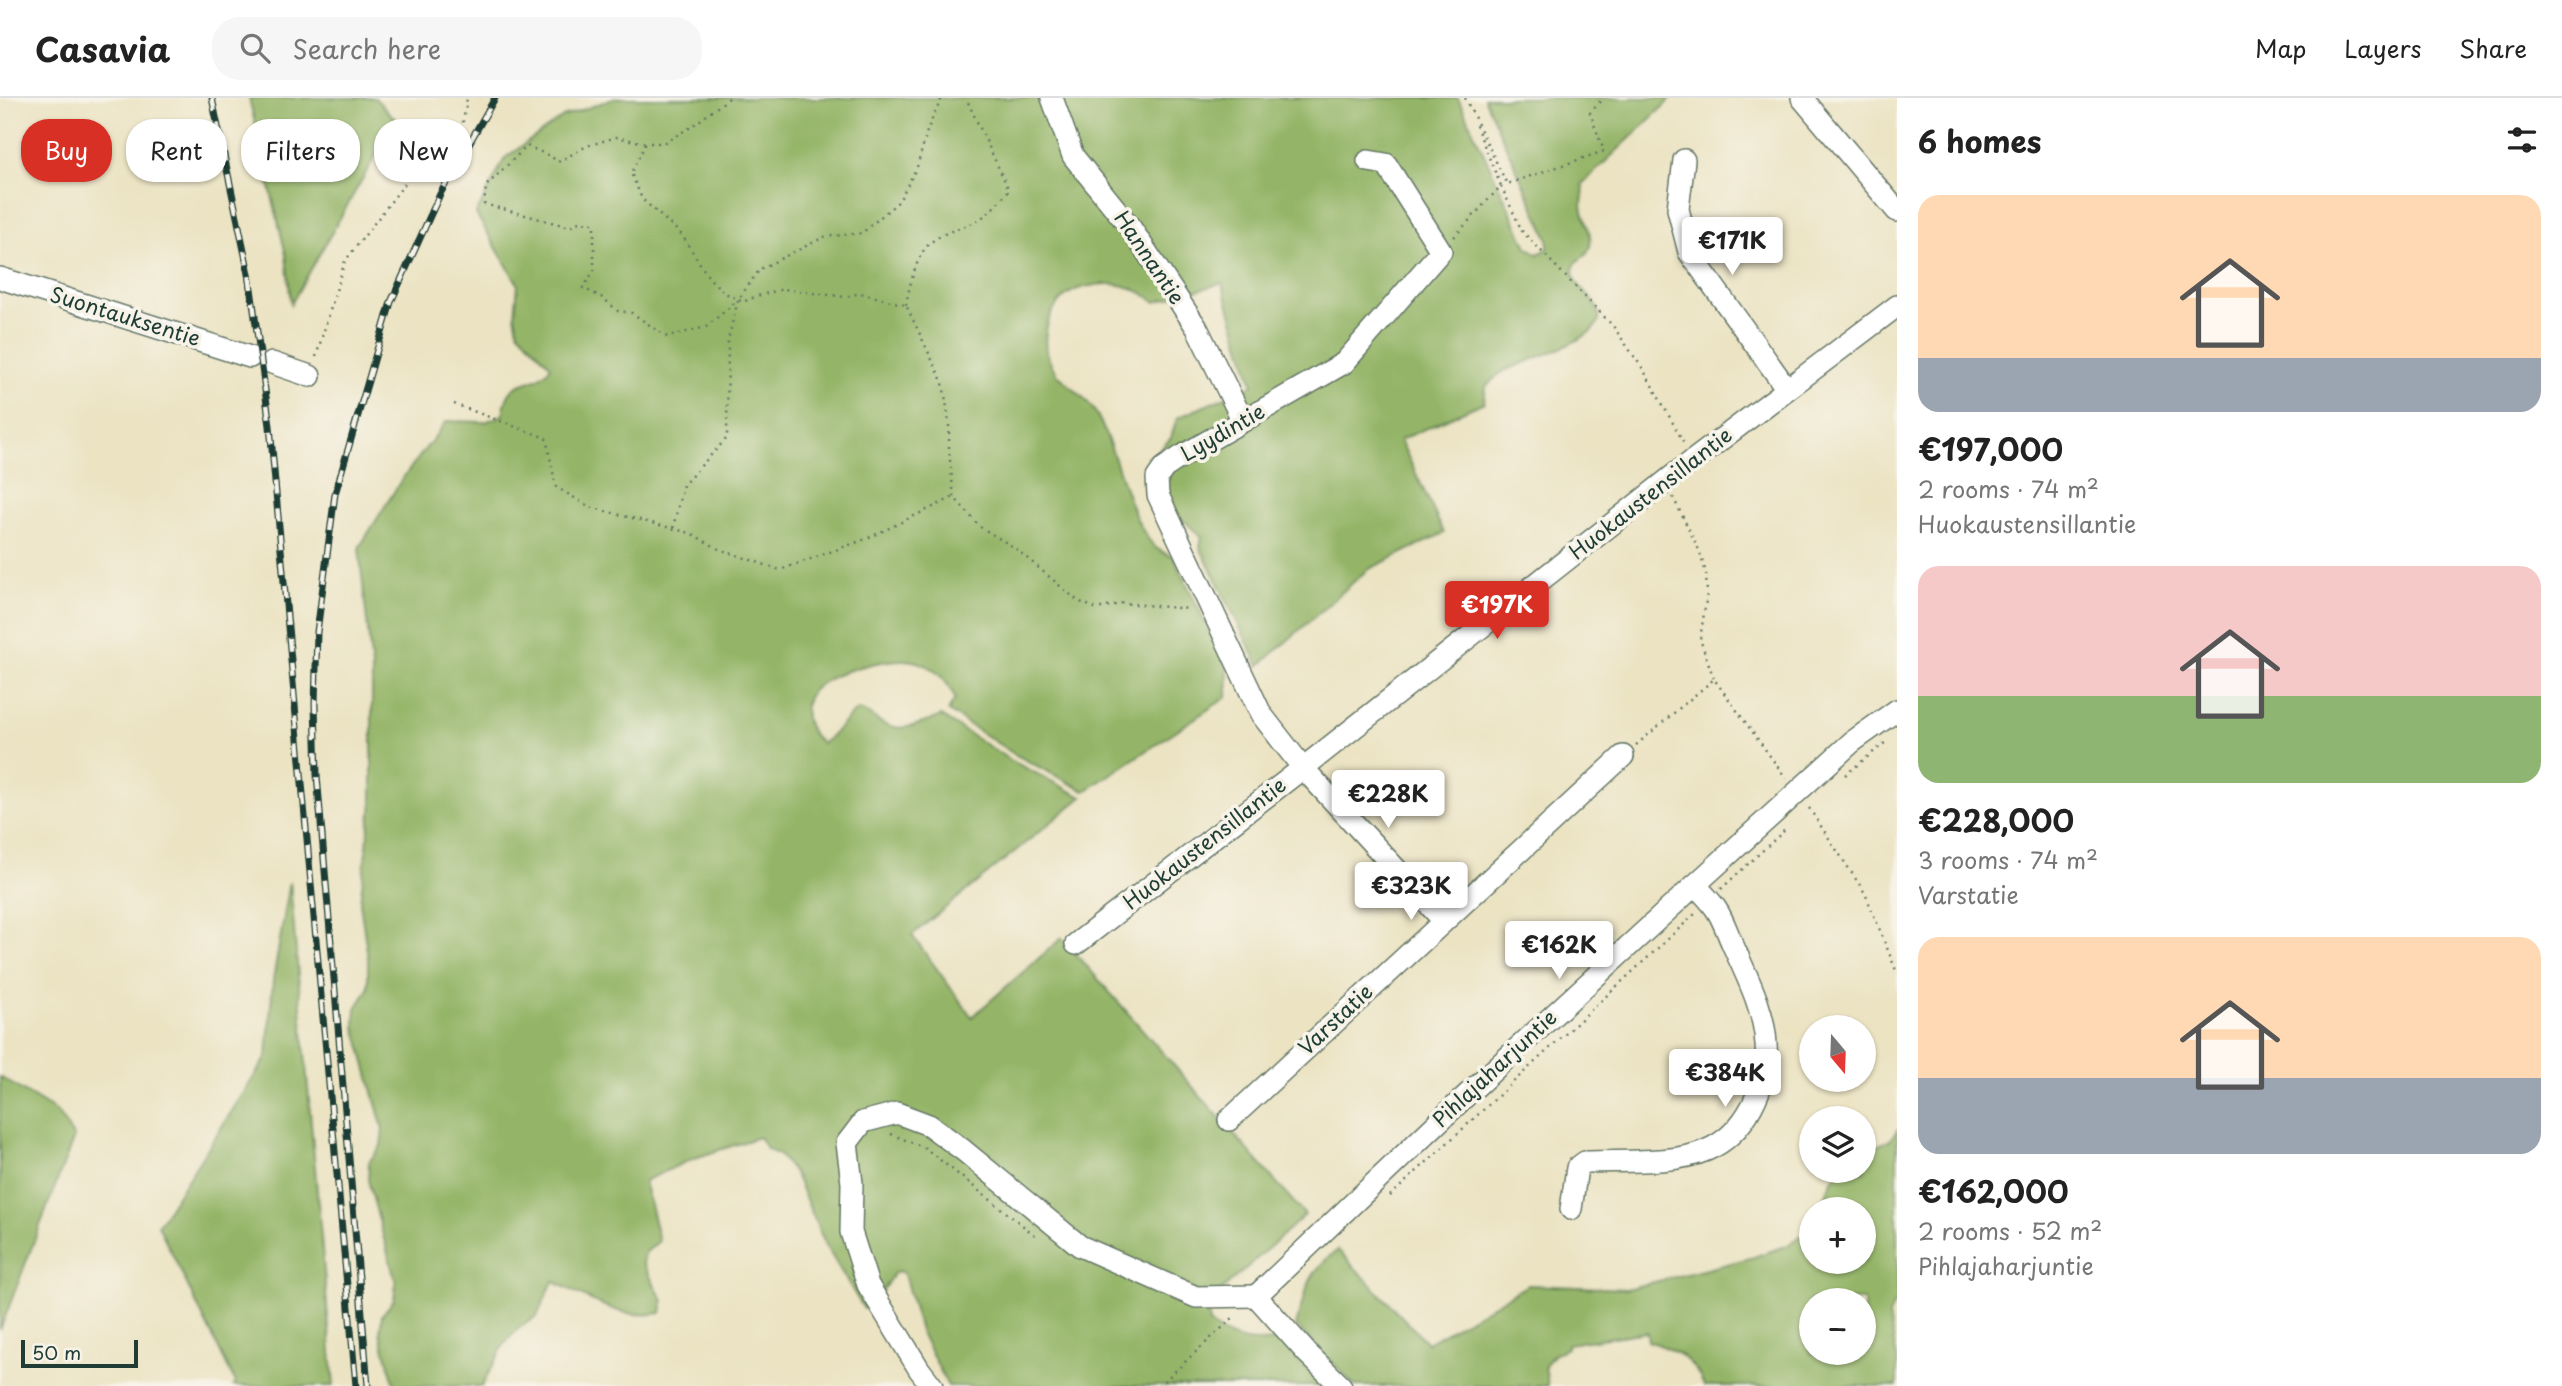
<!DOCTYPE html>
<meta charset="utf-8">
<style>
body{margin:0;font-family:"Playpen Sans",sans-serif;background:#f6f6f6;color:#222;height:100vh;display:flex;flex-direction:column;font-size:26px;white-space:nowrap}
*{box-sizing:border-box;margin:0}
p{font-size:23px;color:#767676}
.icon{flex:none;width:38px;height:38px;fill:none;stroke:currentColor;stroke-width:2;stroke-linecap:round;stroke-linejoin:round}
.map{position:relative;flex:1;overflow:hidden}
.sheet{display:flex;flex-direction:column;background:#fff;width:665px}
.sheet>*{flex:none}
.top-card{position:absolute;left:21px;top:21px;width:665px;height:63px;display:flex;gap:14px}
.needle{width:46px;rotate:161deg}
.buttons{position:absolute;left:1799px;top:917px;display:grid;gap:14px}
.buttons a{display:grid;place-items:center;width:77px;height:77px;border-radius:50%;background:#fff;box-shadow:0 2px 5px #0004;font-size:35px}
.scale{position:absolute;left:21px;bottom:18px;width:117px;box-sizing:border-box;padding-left:7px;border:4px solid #1f3d34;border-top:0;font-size:19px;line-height:24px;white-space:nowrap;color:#1f3d34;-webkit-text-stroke:5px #f7f3e8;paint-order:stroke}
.price{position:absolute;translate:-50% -60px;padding:0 16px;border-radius:7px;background:#fff;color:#222;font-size:23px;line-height:46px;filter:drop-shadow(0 2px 4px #0008)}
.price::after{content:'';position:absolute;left:50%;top:42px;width:21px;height:16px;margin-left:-10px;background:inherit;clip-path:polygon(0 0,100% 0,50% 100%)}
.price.selected{background:#d93025;color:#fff}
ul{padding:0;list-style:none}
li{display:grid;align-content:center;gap:14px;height:371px;padding:0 21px}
li span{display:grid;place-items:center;height:217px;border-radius:21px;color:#555}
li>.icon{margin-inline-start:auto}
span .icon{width:126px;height:126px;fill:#fffc;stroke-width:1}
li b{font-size:30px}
h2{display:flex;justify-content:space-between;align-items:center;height:84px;padding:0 21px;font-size:30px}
.pill{padding:0 24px;border-radius:28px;background:#fff;box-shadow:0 2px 5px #0004;font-size:24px;line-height:63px}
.pill.selected{background:#d93025;color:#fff}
header{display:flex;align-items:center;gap:42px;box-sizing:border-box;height:98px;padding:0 35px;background:#fff;border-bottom:2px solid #e0e0e0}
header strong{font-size:33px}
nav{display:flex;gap:38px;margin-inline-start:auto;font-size:24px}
.search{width:490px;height:63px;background:#f6f6f6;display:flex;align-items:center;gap:18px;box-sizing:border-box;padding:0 24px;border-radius:28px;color:#767676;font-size:26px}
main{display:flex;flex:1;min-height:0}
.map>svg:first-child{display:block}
</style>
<header>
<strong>Casavia</strong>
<div class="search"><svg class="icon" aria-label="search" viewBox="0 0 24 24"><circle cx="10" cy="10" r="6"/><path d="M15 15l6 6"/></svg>Search here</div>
<nav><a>Map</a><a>Layers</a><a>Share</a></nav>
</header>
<main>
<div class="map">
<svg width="1897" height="1288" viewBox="0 0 1897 1288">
<rect width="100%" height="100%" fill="#f7f3e8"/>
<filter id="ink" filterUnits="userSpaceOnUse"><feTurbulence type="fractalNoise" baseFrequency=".0143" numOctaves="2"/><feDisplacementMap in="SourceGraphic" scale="14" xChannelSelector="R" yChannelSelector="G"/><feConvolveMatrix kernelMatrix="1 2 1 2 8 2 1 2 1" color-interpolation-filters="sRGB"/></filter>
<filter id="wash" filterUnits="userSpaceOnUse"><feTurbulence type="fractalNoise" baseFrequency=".00686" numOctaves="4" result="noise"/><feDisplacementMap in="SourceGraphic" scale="28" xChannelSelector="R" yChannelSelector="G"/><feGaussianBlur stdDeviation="1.57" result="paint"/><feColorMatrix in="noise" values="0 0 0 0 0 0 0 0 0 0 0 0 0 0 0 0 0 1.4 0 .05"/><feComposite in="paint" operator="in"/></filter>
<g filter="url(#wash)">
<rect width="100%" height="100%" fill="#ebe3c2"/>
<g fill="#94b568" stroke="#5a794e" stroke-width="2" fill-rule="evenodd">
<path d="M 249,0 L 375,0 L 396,22 L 291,206 L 286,157 Z"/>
<path d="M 615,0 L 1458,0 L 1527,149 L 1538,156 L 1548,151 L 1548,140 L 1484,0 L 1672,0 L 1582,86 C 1586,94 1582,98 1582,107 C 1583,122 1596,140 1588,154 C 1584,160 1575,162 1574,169 C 1569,189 1602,201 1599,221 C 1595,244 1522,263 1502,274 C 1496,278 1491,284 1486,288 L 1484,304 L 1400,342 L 1444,435 L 1367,472 L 1259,568 L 1200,449 L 1202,439 C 1178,418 1150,394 1153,359 L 1171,340 L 1177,320 L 1253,287 L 1222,185 L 1156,204 C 1133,187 1114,182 1085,189 C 1049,196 1033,245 1056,274 C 1069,290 1085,296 1097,317 C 1117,353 1129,424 1155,449 C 1160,454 1168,456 1174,459 L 1228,573 L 1227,599 L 1085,693 L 1014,656 L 948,613 L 955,601 C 948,583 934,567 913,563 C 888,558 830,574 812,593 C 805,601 804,614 807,624 C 810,634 813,638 822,645 C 837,637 843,621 858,612 C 869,614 873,620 882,625 C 900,636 924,625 941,618 L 1010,662 L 1082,699 L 912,837 L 972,919 L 1062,840 L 1305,1117 L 1222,1192 L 1208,1211 L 1209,1225 C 1229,1243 1255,1247 1281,1242 L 1322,1288 L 948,1288 L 920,1233 L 904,1176 L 899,1173 L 894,1175 L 874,1205 L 864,1211 L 826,1148 L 795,1076 L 780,1058 L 766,1050 L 759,1039 L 692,1061 L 644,1083 L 659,1143 L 645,1155 L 643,1165 L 663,1203 L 661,1215 C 621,1223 588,1200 553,1183 L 537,1218 L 519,1230 L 504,1246 L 482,1288 L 395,1288 L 380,1235 L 382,1217 L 394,1202 L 396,1185 L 368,1082 L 369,1064 L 381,1048 L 383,1031 L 355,928 L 356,910 L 368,891 L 368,860 L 360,805 L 372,705 L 372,570 L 359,450 L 402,381 L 447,323 L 485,324 L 503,317 C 509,272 533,295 551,268 L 518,233 L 515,217 L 518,186 L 476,116 L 505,60 L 563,19 Z"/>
<path d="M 290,784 L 334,1288 L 233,1288 L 235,1284 L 158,1127 L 267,959 L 273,882 Z"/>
<path d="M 0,979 L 56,1013 L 74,1039 L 0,1232 Z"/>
<path d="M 1897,1032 L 1897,1206 L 1894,1205 L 1889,1218 L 1897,1260 L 1897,1288 L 1704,1288 C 1695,1261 1673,1251 1648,1243 L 1647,1234 L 1567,1246 L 1567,1250 L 1553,1257 L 1545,1268 L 1548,1288 L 1355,1288 L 1296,1228 C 1305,1195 1308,1172 1338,1152 L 1427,1245 L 1528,1187 L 1626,1191 L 1751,1160 L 1788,1147 L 1811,1131 L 1811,1164 L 1864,1164 L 1864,1111 L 1822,1111 C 1825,1097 1829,1084 1839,1073 L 1864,1073 L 1864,1055 L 1891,1041 ZM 1811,1202 L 1864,1202 L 1864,1255 L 1811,1255 Z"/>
</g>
</g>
<g filter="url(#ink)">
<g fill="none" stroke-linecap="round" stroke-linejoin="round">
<g stroke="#676" stroke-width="24">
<g id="minor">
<path d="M 1052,0 L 1073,58 L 1130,129 L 1197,230 L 1243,323"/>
<path d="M 1802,0 L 1897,113"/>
<path d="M 1684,62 L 1678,111 L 1689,154 L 1787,291"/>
<path d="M 1368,63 L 1386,66 L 1441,153 L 1344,265 L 1182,358 L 1164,370 L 1157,380 L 1158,397 L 1261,616 L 1303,670 L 1443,822"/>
<path d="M 0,180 L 250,259"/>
<path d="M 272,265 L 310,278"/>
<path d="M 1076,846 L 1303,670 L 1674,377 L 1897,208"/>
<path d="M 1229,1022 L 1623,658"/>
<path d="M 1571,1111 L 1577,1070 L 1585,1064 C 1621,1062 1673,1067 1707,1052 C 1745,1036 1769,987 1766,946 C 1764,910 1746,877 1732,845 C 1727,834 1723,821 1716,811 C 1710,802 1702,794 1695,787"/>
<path d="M 1256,1198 L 1471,993 L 1695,787 L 1852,644 L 1897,612"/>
<path d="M 1256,1198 L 1307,1255 L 1341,1288"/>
<path d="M 932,1288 L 919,1271 L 868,1187 L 851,1134 L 852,1085 L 847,1045 L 863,1024 L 897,1015 L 929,1027 L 963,1052 L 1080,1148 L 1196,1199 L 1256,1198"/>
</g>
</g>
<g stroke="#676" stroke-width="2.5" stroke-dasharray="2 5" stroke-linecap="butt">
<path d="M 729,0 L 691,29 L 663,45 L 646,45 L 631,75 L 642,101 L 682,137 L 709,180 L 725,195 L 743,204 L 757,198 L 783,191 L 845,199 L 860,195 L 906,207 L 943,285 L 949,323 L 949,354 L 954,399 L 980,429 L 1015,450 L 1078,503 L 1097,511 L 1123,505 L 1190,511"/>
<path d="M 1465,0 L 1507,86 L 1604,53 L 1590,15 L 1603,0"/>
<path d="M 645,45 L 616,39 L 587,48 L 558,64 L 550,58 L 527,48 L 486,88 L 484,106 L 570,129 L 579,124 L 594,125 L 594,173 L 583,190 L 603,200 L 618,213 L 632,215 L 667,239 L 706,229 L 738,202"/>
<path d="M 1501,88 L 1522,133 L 1613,228 L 1643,271 L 1684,345"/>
<path d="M 1454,139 L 1501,88 L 1474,23"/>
<path d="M 906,207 C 909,190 916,158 929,146 C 941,135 958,131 973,125 C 988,118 999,103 1009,92 L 966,0"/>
<path d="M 316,259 L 345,163 L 413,75 L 437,67 L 462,29 L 467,0"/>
<path d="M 454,306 L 546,340 L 556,389 L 590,409 L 690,435 L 719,451 L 780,472 L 866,441 L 954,399"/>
<path d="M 1673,399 L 1699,452 L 1706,475 L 1707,496 L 1700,541 L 1714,581"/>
<path d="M 673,430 L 683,387 L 727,340 L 728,242 L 738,202 L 760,171 L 824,139 L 862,135 L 899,103 L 917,69 L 928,30 L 942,0"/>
<path d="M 1636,647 L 1714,581 L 1786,680"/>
<path d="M 1845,677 L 1886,644"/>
<path d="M 1809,710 L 1865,795 L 1897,875"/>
<path d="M 1721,791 L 1786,731"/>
<path d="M 891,1036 L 925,1050 L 1036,1138"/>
<path d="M 1390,1098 L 1696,815"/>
<path d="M 1159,1288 L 1236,1217"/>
</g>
<use href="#minor" stroke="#fff" stroke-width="21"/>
<g stroke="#1f3d34" stroke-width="7">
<g id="rail">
<path d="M 212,0 L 249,176 L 270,328 L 356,1288"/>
<path d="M 368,1288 L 317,677 L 315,606 L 317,534 L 335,396 L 391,204 L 440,96 L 495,0"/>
</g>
</g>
<use href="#rail" stroke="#f7f3e8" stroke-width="4.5" stroke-dasharray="13" stroke-linecap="butt"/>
</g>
</g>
<g text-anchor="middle" stroke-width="7" stroke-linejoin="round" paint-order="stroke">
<g font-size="21" fill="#1f3d34" stroke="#f7f3e8">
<text transform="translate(1149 160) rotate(56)" y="7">Hannantie</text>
<text transform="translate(125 219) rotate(17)" y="7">Suontauksentie</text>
<text transform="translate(1223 335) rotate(-30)" y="7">Lyydintie</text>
<text transform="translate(1651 396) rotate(-38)" y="7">Huokaustensillantie</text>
<text transform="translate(1205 746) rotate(-38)" y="7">Huokaustensillantie</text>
<text transform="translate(1336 922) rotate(-43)" y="7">Varstatie</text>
<text transform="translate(1495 971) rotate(-43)" y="7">Pihlajaharjuntie</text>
</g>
</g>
</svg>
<div class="buttons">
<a><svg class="needle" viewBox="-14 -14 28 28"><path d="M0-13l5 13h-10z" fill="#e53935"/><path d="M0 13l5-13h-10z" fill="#767676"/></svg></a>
<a><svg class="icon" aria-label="layers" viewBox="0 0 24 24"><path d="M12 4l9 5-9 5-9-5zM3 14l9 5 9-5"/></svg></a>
<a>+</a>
<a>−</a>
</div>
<div class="scale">50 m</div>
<b class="price" style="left:1732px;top:179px">€171K</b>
<b class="price selected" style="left:1497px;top:543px">€197K</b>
<b class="price" style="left:1388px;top:732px">€228K</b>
<b class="price" style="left:1411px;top:824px">€323K</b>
<b class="price" style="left:1559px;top:883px">€162K</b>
<b class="price" style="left:1725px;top:1011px">€384K</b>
<div class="top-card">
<a class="pill selected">Buy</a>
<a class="pill">Rent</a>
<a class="pill">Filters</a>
<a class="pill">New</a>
</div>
</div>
<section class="sheet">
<h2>6 homes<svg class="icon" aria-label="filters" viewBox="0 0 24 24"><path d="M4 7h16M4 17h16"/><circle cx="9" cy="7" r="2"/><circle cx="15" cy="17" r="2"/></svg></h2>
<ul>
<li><span style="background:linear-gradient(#ffd9b3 75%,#9aa5b1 0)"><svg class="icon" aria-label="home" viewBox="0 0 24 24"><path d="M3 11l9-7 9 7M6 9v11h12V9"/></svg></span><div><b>€197,000</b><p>2 rooms · 74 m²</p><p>Huokaustensillantie</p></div></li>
<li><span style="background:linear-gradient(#f6c9c9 60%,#8fb573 0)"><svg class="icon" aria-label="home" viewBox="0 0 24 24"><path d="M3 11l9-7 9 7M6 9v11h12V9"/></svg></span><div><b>€228,000</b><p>3 rooms · 74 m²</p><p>Varstatie</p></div></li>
<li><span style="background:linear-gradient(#ffd9b3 65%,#9aa5b1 0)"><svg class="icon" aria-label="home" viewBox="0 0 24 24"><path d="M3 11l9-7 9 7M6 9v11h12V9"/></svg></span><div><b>€162,000</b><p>2 rooms · 52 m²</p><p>Pihlajaharjuntie</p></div></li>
</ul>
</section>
</main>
